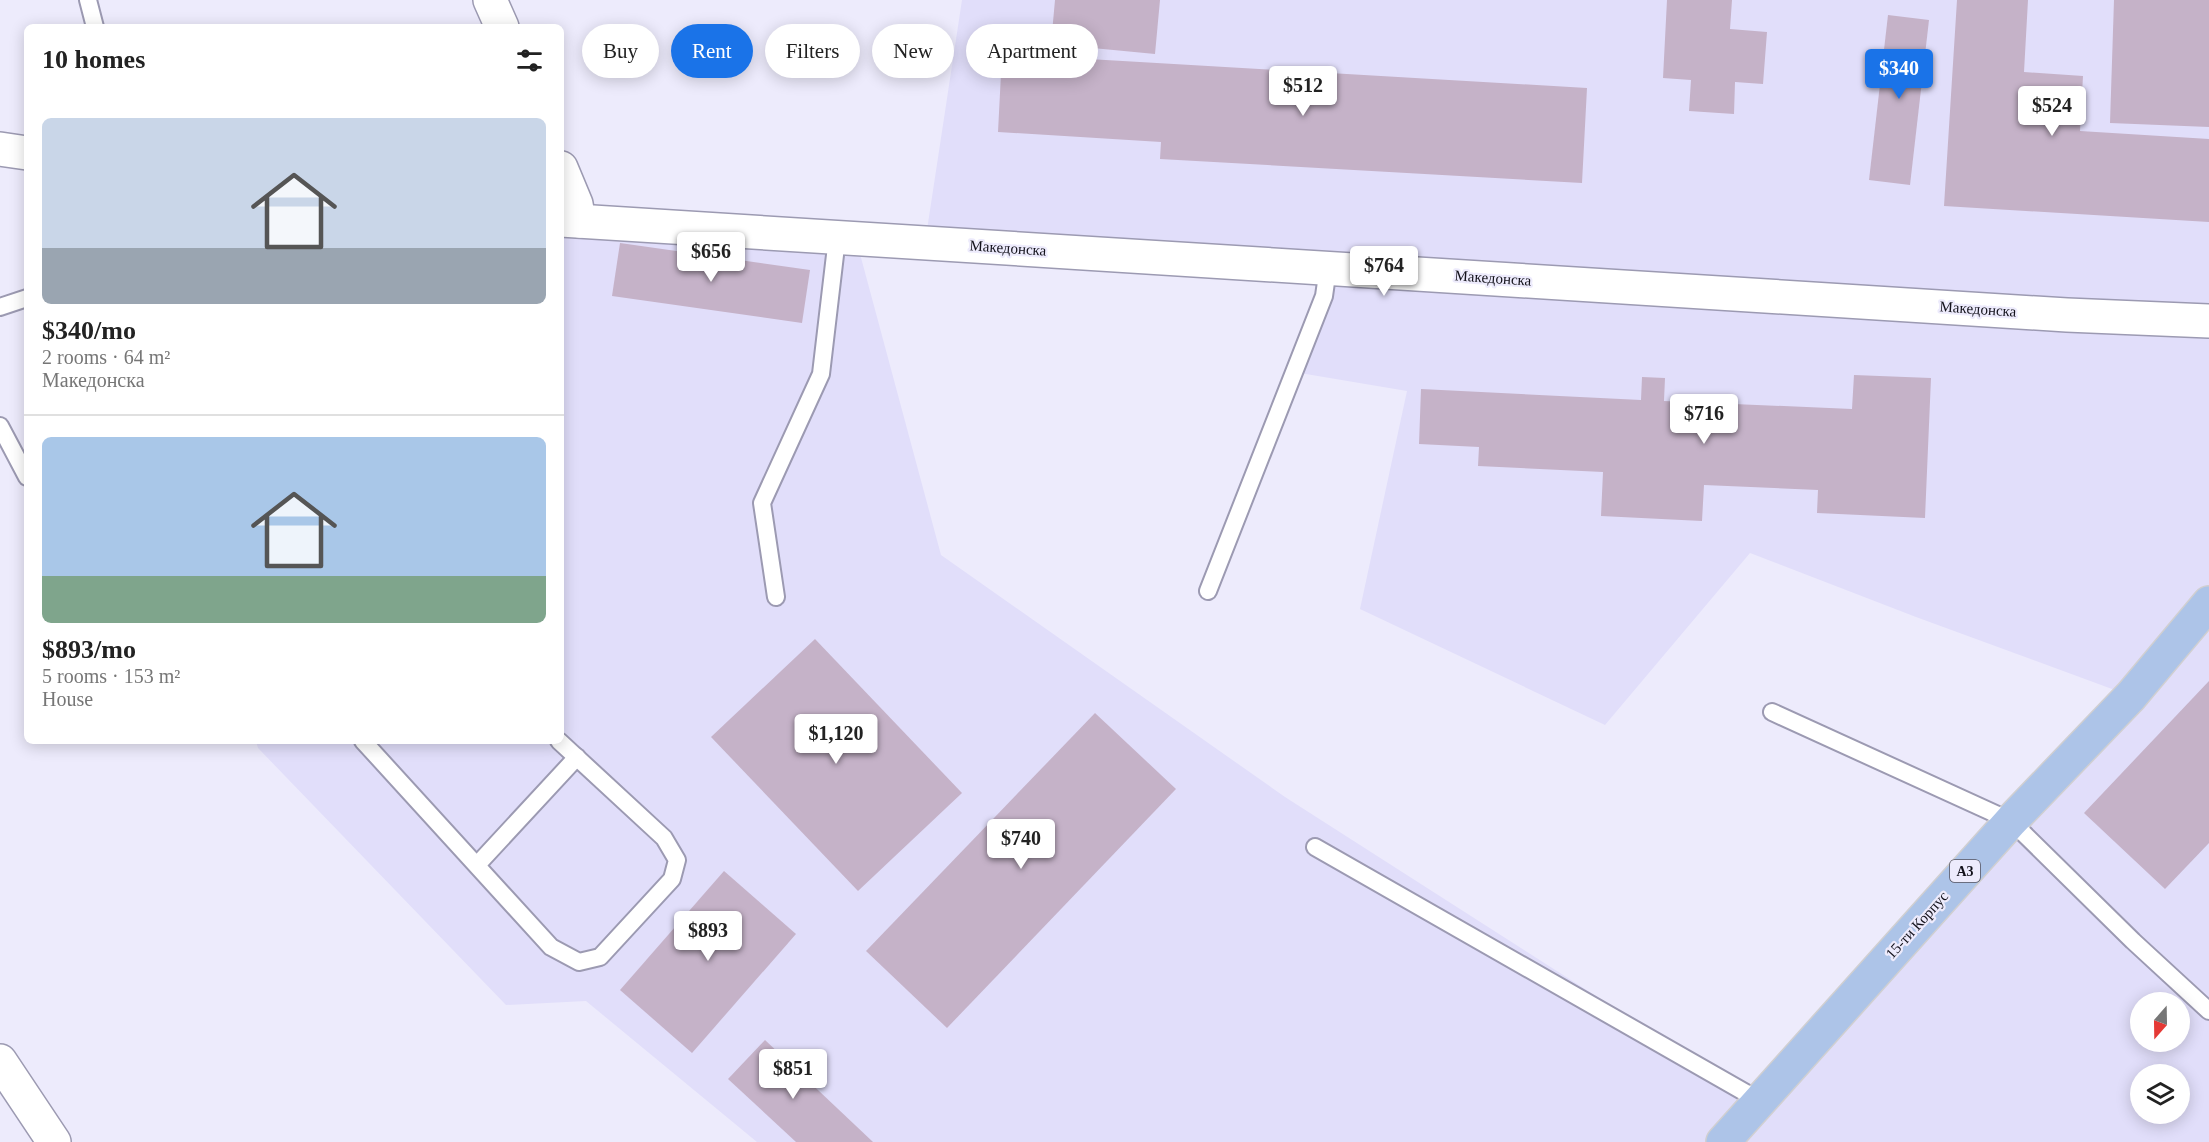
<!DOCTYPE html>
<meta charset="utf-8">
<style>
body{margin:0;font-family:"Times New Roman",serif;background:#f6f6f6;color:#222;height:100vh;display:flex;flex-direction:column;font-size:22px;white-space:nowrap}
*{box-sizing:border-box;margin:0}
p{font-size:20px;color:#767676}
.icon{flex:none;width:33px;height:33px;fill:none;stroke:currentColor;stroke-width:2;stroke-linecap:round;stroke-linejoin:round}
.map{position:relative;flex:1;overflow:hidden}
.side{position:absolute;left:24px;top:24px;width:540px;height:720px;display:flex;flex-direction:column;background:#fff;border-radius:9px;box-shadow:0 3px 15px #0003}
.side>*{flex:none}
.banner{position:absolute;left:582px;top:24px;width:570px;height:54px;display:flex;gap:12px}
.needle{width:39px;rotate:200deg}
.buttons{position:absolute;left:2130px;top:992px;display:grid;gap:12px}
.buttons a{display:grid;place-items:center;width:60px;height:60px;border-radius:50%;background:#fff;box-shadow:0 3px 15px #0003;font-size:30px}
.price{position:absolute;translate:-50% -51px;padding:0 14px;border-radius:6px;background:#fff;color:#222;font-size:20px;line-height:39px;filter:drop-shadow(0 2px 3px #0008)}
.price::after{content:'';position:absolute;left:50%;top:36px;width:18px;height:14px;margin-left:-9px;background:inherit;clip-path:polygon(0 0,100% 0,50% 100%)}
.price.on{background:#1a73e8;color:#fff}
ul{padding:0;list-style:none}
li{display:grid;align-content:center;gap:12px;height:318px;padding:0 18px}
li+li{border-top:2px solid #e0e0e0}
li span{display:grid;place-items:center;height:186px;border-radius:9px;color:#555}
li>.icon{margin-inline-start:auto}
span .icon{width:108px;height:108px;fill:#fffc;stroke-width:1}
li b{font-size:26px}
h2{display:flex;justify-content:space-between;align-items:center;height:72px;padding:0 18px;font-size:26px}
.tag{padding:0 21px;border-radius:27px;background:#fff;box-shadow:0 3px 15px #0003;font-size:21px;line-height:54px}
.tag.on{background:#1a73e8;color:#fff}
.map>svg:first-child{display:block}
</style>
<div class="map">
<svg width="2209" height="1142" viewBox="0 0 2209 1142">
<rect width="100%" height="100%" fill="#edebfc"/>
<path fill="#e1defa" fill-rule="evenodd" d="M 962,0 L 2209,0 L 2209,1142 L 757,1142 L 586,1001 L 506,1005 L 258,748 L 256,741 L 561,741 L 561,220 L 856,239 L 941,555 L 1285,797 L 1760,1101 L 2131,696 L 1916,617 L 1750,553 L 1605,725 L 1360,609 L 1407,391 L 1294,372 L 1327,268 L 925,243 ZM 2140,1002 L 2180,1002 L 2180,1041 L 2140,1041 ZM 2140,1074 L 2180,1074 L 2180,1113 L 2140,1113 Z"/>
<g fill="#c5b2c8">
<path d="M 1055,0 L 1160,0 L 1155,54 L 1051,44 Z"/>
<path d="M 1667,0 L 1732,0 L 1730,29 L 1767,32 L 1763,84 L 1735,82 L 1734,114 L 1689,111 L 1691,80 L 1663,78 Z"/>
<path d="M 1957,0 L 2028,0 L 2024,72 L 2083,76 L 2080,131 L 2209,139 L 2209,222 L 1944,206 Z"/>
<path d="M 2114,0 L 2209,0 L 2209,127 L 2110,123 Z"/>
<path d="M 1888,15 L 1929,20 L 1910,185 L 1869,180 Z"/>
<path d="M 1002,54 L 1587,88 L 1582,183 L 1160,159 L 1161,142 L 998,132 Z"/>
<path d="M 620,243 L 810,270 L 802,323 L 612,296 Z"/>
<path d="M 1854,375 L 1931,378 L 1925,518 L 1817,513 L 1818,490 L 1704,485 L 1702,521 L 1601,516 L 1603,472 L 1478,466 L 1479,447 L 1419,444 L 1421,389 L 1641,400 L 1642,377 L 1665,378 L 1664,401 L 1852,409 Z"/>
<path d="M 815,639 L 962,793 L 858,891 L 711,737 Z"/>
<path d="M 2209,681 L 2209,843 L 2165,889 L 2084,813 Z"/>
<path d="M 1095,713 L 1176,789 L 947,1028 L 866,951 Z"/>
<path d="M 724,871 L 796,934 L 692,1053 L 620,990 Z"/>
<path d="M 765,1040 L 873,1142 L 796,1142 L 728,1079 Z"/>
</g>
<g fill="none" stroke-linecap="round" stroke-linejoin="round">
<g stroke="#9c9ab2" stroke-width="20">
<g id="service">
<path d="M 88,0 L 95,27"/>
<path d="M 0,307 L 27,298"/>
<path d="M 0,426 L 27,477"/>
<path d="M 1208,591 L 1324,296 L 1328,268"/>
<path d="M 776,597 L 762,503 L 821,374 L 837,238"/>
<path d="M 1772,712 L 2011,821 L 2133,941 L 2209,1011"/>
<path d="M 363,741 L 551,947 L 579,962 L 600,957 L 672,879 L 677,860 L 664,838 L 559,741"/>
<path d="M 1315,847 L 1760,1101"/>
<path d="M 477,865 L 577,757"/>
</g>
</g>
<g stroke="#9c9ab2" stroke-width="36">
<g id="minor">
<path d="M 490,0 L 502,27"/>
<path d="M 0,149 L 27,153"/>
<path d="M 561,168 L 576,204 L 579,221"/>
<path d="M 561,220 L 2067,315 L 2209,321"/>
<path d="M 0,1061 L 54,1142"/>
</g>
</g>
<g stroke="#d0cfd1" stroke-width="36">
<path id="primary" d="M 1723,1142 L 2011,821 L 2131,696 L 2209,603"/>
</g>
<use href="#service" stroke="#fff" stroke-width="16"/>
<use href="#minor" stroke="#fff" stroke-width="33"/>
<use href="#primary" stroke="#adc4e8" stroke-width="33"/>
</g>
<g text-anchor="middle" stroke-width="4.5" stroke-linejoin="round" paint-order="stroke">
<rect fill="#edebfc" stroke="#54525e" stroke-width="1.5" x="1950" y="860" width="30" height="22" rx="4.5"/>
<g font-size="14" font-weight="bold" fill="#12111a">
<text x="1965" y="876">A3</text>
</g>
<g font-size="15" fill="#12111a" stroke="#edebfc">
<text transform="translate(1008 248) rotate(4)" y="5">Македонска</text>
<text transform="translate(1493 278) rotate(4)" y="5">Македонска</text>
<text transform="translate(1978 309) rotate(4)" y="5">Македонска</text>
<text transform="translate(1917 925) rotate(-48)" y="5">15-ти Корпус</text>
</g>
</g>
</svg>
<div class="buttons">
<a><svg class="needle" viewBox="-14 -14 28 28"><path d="M0-13l5 13h-10z" fill="#e53935"/><path d="M0 13l5-13h-10z" fill="#767676"/></svg></a>
<a><svg class="icon" aria-label="layers" viewBox="0 0 24 24"><path d="M12 4l9 5-9 5-9-5zM3 14l9 5 9-5"/></svg></a>
</div>
<b class="price on" style="left:1899px;top:100px">$340</b>
<b class="price" style="left:1303px;top:117px">$512</b>
<b class="price" style="left:2052px;top:137px">$524</b>
<b class="price" style="left:711px;top:283px">$656</b>
<b class="price" style="left:1384px;top:297px">$764</b>
<b class="price" style="left:1704px;top:445px">$716</b>
<b class="price" style="left:836px;top:765px">$1,120</b>
<b class="price" style="left:1021px;top:870px">$740</b>
<b class="price" style="left:708px;top:962px">$893</b>
<b class="price" style="left:793px;top:1100px">$851</b>
<div class="banner">
<a class="tag">Buy</a>
<a class="tag on">Rent</a>
<a class="tag">Filters</a>
<a class="tag">New</a>
<a class="tag">Apartment</a>
</div>
<section class="side">
<h2>10 homes<svg class="icon" aria-label="filters" viewBox="0 0 24 24"><path d="M4 7h16M4 17h16"/><circle cx="9" cy="7" r="2"/><circle cx="15" cy="17" r="2"/></svg></h2>
<ul>
<li><span style="background:linear-gradient(#c9d6e8 70%,#9aa5b1 0)"><svg class="icon" aria-label="home" viewBox="0 0 24 24"><path d="M3 11l9-7 9 7M6 9v11h12V9"/></svg></span><div><b>$340/mo</b><p>2 rooms · 64 m²</p><p>Македонска</p></div></li>
<li><span style="background:linear-gradient(#a9c7e8 75%,#7fa58c 0)"><svg class="icon" aria-label="home" viewBox="0 0 24 24"><path d="M3 11l9-7 9 7M6 9v11h12V9"/></svg></span><div><b>$893/mo</b><p>5 rooms · 153 m²</p><p>House</p></div></li>
</ul>
</section>
</div>
